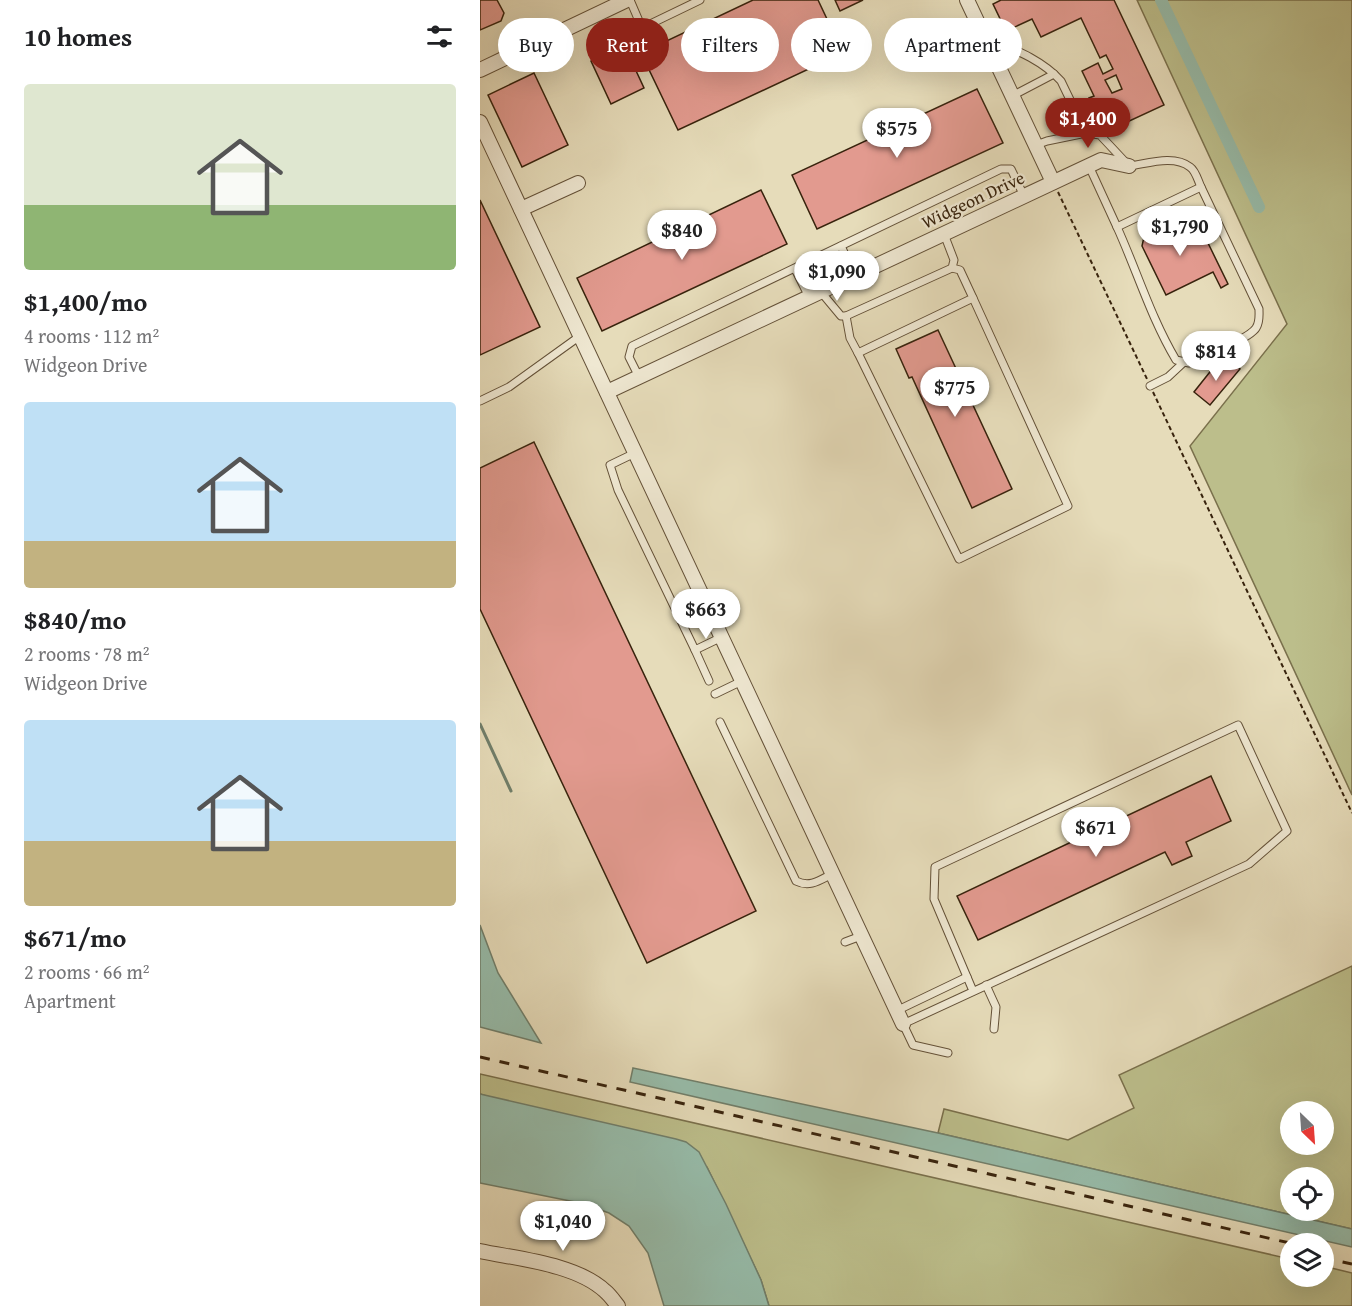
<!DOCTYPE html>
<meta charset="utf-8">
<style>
body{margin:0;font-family:"Gentium Book Plus",serif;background:#f2f2f2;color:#202124;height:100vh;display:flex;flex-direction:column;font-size:22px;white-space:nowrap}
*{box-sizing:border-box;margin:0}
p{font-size:20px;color:#757577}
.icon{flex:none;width:33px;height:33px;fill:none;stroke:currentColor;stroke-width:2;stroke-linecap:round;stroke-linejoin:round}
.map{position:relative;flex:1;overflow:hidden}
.panel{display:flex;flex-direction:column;background:#fff;width:480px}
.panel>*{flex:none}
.banner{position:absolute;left:18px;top:18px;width:570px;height:54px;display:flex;gap:12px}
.needle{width:39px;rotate:155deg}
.buttons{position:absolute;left:800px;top:1101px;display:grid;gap:12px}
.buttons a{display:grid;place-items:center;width:54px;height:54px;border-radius:50%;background:#fff;box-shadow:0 6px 24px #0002;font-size:30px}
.price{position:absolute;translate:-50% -51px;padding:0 14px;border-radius:21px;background:#fff;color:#222;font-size:20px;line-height:39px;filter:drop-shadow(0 2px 3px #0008)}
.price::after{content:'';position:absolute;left:50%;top:36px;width:18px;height:14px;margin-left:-9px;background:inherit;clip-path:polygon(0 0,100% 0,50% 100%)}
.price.selected{background:#8f2418;color:#fff}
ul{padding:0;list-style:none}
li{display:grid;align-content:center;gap:12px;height:318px;padding:0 24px}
li span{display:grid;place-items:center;height:186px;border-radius:6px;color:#555}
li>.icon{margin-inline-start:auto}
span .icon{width:108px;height:108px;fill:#fffc;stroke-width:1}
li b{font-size:26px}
h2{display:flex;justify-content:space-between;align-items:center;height:72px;padding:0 24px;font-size:26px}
.tag{padding:0 21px;border-radius:27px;background:#fff;box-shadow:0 6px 24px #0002;font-size:21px;line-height:54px}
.tag.selected{background:#8f2418;color:#fff}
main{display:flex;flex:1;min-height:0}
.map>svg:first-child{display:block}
</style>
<main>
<section class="panel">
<h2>10 homes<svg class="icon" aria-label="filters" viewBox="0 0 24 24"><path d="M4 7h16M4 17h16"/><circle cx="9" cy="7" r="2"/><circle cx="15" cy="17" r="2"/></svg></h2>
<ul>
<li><span style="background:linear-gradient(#dfe7d0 65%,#8fb573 0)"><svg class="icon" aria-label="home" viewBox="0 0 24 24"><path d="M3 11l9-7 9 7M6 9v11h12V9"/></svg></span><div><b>$1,400/mo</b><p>4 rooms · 112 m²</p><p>Widgeon Drive</p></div></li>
<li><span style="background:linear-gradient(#bfe0f5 75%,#c2b280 0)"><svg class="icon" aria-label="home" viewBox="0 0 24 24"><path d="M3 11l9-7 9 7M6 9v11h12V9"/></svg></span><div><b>$840/mo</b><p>2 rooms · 78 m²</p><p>Widgeon Drive</p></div></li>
<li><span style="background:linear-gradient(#bfe0f5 65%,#c2b280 0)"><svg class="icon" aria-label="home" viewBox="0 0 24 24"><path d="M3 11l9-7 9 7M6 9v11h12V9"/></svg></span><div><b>$671/mo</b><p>2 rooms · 66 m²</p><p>Apartment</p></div></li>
</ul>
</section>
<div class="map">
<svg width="872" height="1306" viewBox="0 0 872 1306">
<rect width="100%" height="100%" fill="#e6dcba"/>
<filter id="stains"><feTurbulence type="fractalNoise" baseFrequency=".00333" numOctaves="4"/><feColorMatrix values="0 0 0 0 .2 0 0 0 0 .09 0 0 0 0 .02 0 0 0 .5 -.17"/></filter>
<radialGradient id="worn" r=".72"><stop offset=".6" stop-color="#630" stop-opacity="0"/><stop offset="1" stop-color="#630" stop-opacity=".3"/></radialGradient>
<g fill="#bcbe8b" stroke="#7a704c" stroke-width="1.5" fill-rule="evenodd">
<path d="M 657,0 L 872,0 L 872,795 L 710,446 L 807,324 Z"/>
<path d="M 872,966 L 872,1229 L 458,1133 L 464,1109 L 588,1140 L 654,1108 L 639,1075 ZM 810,1112 L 843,1112 L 843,1144 L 810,1144 ZM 810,1178 L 843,1178 L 843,1210 L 810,1210 Z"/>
<path d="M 0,1074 L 810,1259 L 810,1276 L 843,1276 L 843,1266 L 872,1273 L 872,1306 L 289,1306 L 281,1280 L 227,1167 L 0,1094 Z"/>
</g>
<g fill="#97bcaa" stroke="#717f6b" stroke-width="1.5">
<path d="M 0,925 L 18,973 L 61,1043 L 0,1027 Z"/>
<path d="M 153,1068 L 458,1133 L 872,1229 L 872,1247 L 150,1082 Z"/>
<path d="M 0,1094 L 196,1139 L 206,1142 L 219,1152 L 246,1204 L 281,1280 L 289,1306 L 184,1306 L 168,1253 L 149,1226 L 129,1213 L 105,1204 L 0,1183 Z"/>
</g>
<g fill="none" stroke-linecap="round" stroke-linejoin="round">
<path stroke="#717f6b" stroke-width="3" d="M 0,724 L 31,791"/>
<path stroke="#97bcaa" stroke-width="12" d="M 681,0 L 779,207"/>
</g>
<g fill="#e29a8f" stroke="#38230d" stroke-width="1.5" fill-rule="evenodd">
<path d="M 0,0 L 17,0 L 24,13 L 21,21 L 0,30 Z"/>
<path d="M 273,0 L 338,0 L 363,53 L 198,130 L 161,53 Z"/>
<path d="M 355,0 L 383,0 L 360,11 Z"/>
<path d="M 521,0 L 634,0 L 684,105 L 645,123 L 636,103 L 620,110 L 617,102 L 612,104 L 609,98 L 614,96 L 602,71 L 618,63 L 623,74 L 633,69 L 626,55 L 620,58 L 601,18 L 561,37 L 552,19 L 526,31 L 513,4 ZM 636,75 L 642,89 L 632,93 L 625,80 Z"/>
<path d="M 144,45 L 164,88 L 131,104 L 111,61 Z"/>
<path d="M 54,73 L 88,145 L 42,167 L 8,95 Z"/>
<path d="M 497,89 L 523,143 L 337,229 L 312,175 Z"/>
<path d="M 281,190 L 307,244 L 122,331 L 97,278 Z"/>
<path d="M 0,200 L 60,327 L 0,355 Z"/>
<path d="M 707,217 L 720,244 L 727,241 L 748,284 L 741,288 L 733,272 L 686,295 L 662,246 L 664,237 Z"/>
<path d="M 458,330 L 532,489 L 492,508 L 432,377 L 429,378 L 416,349 Z"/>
<path d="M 748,360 L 760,369 L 730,405 L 714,392 L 737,363 L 742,367 Z"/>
<path d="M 54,442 L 276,911 L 167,963 L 0,609 L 0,468 Z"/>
<path d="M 731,776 L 751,821 L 706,842 L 712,856 L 692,865 L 685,852 L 498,940 L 477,896 Z"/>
</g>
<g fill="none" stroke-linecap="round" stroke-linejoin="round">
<g stroke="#645138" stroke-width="9">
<g id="lane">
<path d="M 150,0 L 162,28 L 220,0"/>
<path d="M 507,38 C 533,49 561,59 581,81 L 606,133 L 567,141 L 556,145"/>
<path d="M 532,96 L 574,74"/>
<path d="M 606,133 L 620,135 L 649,166 C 666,164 694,154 710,167 C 716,171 718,181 721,187 L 637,227 L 609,166"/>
<path d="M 637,227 C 657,271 671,318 696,360 L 709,363 C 723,357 769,339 776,328 C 780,322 779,316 779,309 L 721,187"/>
<path d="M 361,246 L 375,276"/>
<path d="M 315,269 L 329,297"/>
<path d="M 341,292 L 361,316 L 366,316 L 472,268 L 474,260 L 464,234"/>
<path d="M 366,316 L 370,338 L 378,353 L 493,298 L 480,270 L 472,268"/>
<path d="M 378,353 L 479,559 L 588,506 L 493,298"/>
<path d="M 159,377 L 149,357 L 152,346 L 521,169 L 531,169 L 544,196"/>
<path d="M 670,386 L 688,377 L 703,363"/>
<path d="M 0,401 L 29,387 L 100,336"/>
<path d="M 155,453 L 130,465 L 138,490 L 215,650 L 242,637"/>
<path d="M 215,650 L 229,681"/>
<path d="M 235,694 L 262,681"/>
<path d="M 240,722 L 316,881 C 330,888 340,880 352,874"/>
<path d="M 365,942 L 381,936"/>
<path d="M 506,985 L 516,1007 L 514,1029"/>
<path d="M 416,1011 L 487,977"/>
<path d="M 468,1053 L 433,1045 L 423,1024 L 769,864 L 807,831 L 758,725 L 455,867 L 454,899 L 493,991"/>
</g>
</g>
<g stroke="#645138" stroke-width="16">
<g id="street">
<path d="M 487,0 L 573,182"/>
<path d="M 0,70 L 147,0"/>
<path d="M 0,122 L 423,1024"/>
<path d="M 41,209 L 98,183"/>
<path d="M 127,392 L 621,160 L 649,166"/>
<path d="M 0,1251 C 38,1259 96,1264 125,1291 C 130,1295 134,1301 138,1306"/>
</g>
</g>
<g stroke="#38230d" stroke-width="2" stroke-dasharray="4.5 3" stroke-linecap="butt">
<path d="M 578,192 L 667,379"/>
<path d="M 673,392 L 872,813"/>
</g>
<use href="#lane" stroke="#efe8d2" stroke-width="7"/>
<use href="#street" stroke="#efe8d2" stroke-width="14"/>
<g stroke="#38230d" stroke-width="3" stroke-dasharray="10 10" stroke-linecap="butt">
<path d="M 0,1057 L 814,1244"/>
<path d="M 843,1258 L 872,1264"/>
</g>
</g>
<g text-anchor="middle" stroke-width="4.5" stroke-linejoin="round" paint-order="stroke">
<g font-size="18" fill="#38230d" stroke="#efe8d2">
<text transform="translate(493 200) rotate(-25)" y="6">Widgeon Drive</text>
</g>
</g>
<rect width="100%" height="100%" filter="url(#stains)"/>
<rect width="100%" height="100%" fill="url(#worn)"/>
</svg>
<div class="buttons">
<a><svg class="needle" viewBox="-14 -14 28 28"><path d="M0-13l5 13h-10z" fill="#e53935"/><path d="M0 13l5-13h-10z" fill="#757577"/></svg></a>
<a><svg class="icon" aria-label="locate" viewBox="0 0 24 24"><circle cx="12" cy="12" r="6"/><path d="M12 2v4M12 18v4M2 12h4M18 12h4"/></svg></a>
<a><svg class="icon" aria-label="layers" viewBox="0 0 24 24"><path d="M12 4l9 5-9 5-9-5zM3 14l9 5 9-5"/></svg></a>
</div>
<b class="price selected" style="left:608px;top:149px">$1,400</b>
<b class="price" style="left:417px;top:159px">$575</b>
<b class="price" style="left:700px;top:257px">$1,790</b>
<b class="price" style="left:202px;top:261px">$840</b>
<b class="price" style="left:357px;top:302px">$1,090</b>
<b class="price" style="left:736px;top:382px">$814</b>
<b class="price" style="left:475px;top:418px">$775</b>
<b class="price" style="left:226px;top:640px">$663</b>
<b class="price" style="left:616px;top:858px">$671</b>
<b class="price" style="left:83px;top:1252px">$1,040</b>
<div class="banner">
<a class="tag">Buy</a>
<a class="tag selected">Rent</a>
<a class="tag">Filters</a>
<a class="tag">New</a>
<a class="tag">Apartment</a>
</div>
</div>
</main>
